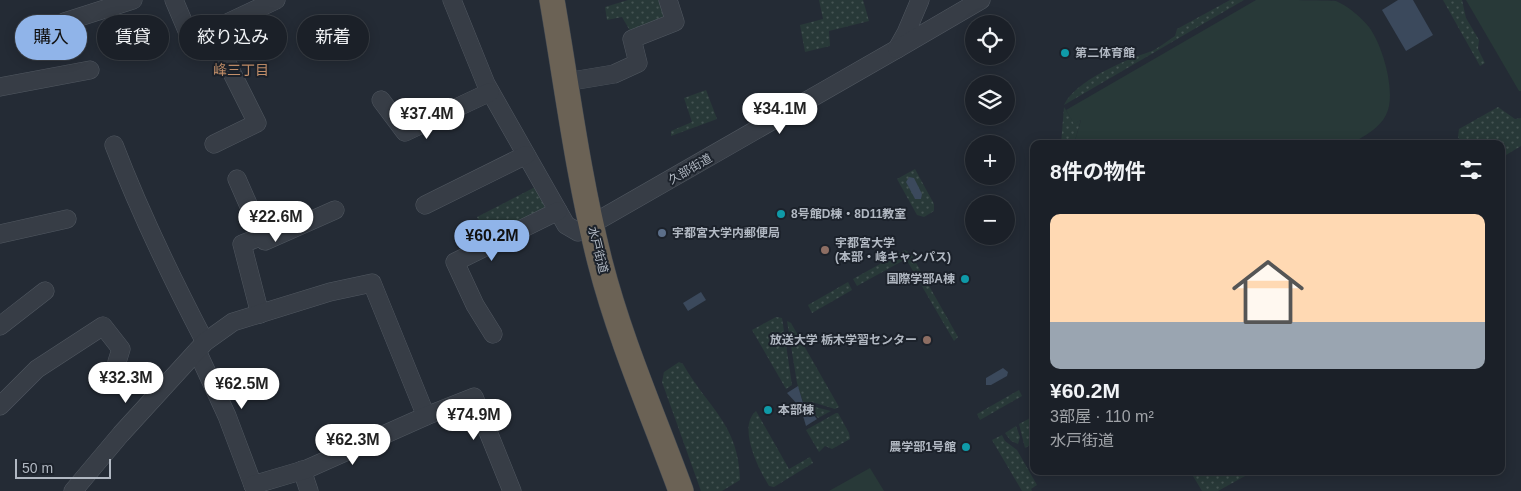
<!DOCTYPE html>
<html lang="ja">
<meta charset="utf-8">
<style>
body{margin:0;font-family:Helvetica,"Noto Sans JP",sans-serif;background:#282d34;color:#f1f3f6;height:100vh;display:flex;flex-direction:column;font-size:19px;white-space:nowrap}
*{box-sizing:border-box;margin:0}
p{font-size:16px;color:#a0a3a8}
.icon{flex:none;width:28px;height:28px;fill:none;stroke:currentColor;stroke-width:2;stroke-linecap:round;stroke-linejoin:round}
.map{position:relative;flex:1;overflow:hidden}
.drawer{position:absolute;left:1030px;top:140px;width:475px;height:335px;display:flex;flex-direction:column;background:#1b2028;border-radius:10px;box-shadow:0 2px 12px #0003,0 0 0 1px #393e45}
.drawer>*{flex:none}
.banner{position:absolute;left:15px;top:15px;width:475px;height:45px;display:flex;gap:10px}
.tools{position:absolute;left:965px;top:15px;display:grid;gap:10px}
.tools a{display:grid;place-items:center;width:50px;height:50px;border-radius:50%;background:#1b2028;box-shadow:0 2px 12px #0003,0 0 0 1px #393e45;font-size:25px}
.scale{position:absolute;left:15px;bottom:12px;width:96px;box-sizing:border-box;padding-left:5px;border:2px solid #b1b8c2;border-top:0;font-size:14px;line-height:18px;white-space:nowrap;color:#b1b8c2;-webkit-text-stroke:4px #1c222b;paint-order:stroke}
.price{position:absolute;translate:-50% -42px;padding:0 11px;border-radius:18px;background:#fff;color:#222;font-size:16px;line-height:32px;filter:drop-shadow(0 1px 2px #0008)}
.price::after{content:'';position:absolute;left:50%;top:30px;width:15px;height:11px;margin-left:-8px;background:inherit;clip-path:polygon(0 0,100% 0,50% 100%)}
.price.current{background:#90b4e9;color:#111}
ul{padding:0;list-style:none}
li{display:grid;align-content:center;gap:10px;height:265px;padding:0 20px}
li span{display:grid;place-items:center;height:155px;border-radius:10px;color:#555}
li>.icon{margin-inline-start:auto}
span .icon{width:90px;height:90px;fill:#fffc;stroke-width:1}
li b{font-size:21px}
h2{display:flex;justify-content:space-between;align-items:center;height:60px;padding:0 20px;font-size:21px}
.chip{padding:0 18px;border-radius:22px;background:#1b2028;box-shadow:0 2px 12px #0003,0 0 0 1px #393e45;font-size:18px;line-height:45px}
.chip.current{background:#90b4e9;color:#111}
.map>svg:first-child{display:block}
</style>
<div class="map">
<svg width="1521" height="491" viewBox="0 0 1521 491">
<defs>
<pattern id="grass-dots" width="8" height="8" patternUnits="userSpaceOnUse" patternTransform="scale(1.25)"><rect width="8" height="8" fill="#283938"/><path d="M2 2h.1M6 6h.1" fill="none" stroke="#455453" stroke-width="1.8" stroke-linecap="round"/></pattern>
</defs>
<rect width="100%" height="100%" fill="#242b35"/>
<g fill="url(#grass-dots)">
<path d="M 628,0 L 663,0 L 670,18 L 633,36 L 622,17 L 607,20 L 605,7 Z"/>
<path d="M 819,0 L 863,0 L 869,21 L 829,31 L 830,46 L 805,52 L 800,25 L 823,19 Z"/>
<path d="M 1230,0 L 1244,0 L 1064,105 C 1075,81 1125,60 1149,52 C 1158,49 1167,41 1175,36 L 1177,29 Z"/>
<path d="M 1443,0 L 1462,0 L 1466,18 L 1479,40 L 1478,49 L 1485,63 L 1480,66 Z"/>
<path d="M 706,90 L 717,119 L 671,136 L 671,131 L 692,122 L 684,98 Z"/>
<path d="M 1064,107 L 1074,123 L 1081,120 L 1074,144 L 1061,144 Z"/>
<path d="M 1498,107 L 1515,119 L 1521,118 L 1521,146 L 1501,158 L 1501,144 L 1462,144 L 1458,137 L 1459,129 Z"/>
<path d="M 915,169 L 934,204 L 934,211 L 924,217 L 917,215 L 897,179 Z"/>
<path d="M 539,185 L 553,211 L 491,241 L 477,217 Z"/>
<path d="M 905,250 L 911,254 L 958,337 L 954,341 L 906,259 L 857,286 L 853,279 Z"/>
<path d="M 848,282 L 852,290 L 812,313 L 808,305 Z"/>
<path d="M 776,317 L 782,318 L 792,385 L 786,389 L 752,330 Z"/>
<path d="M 787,321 L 791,323 L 839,407 L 835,409 L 812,402 L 803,402 L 797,383 Z"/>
<path d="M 679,362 L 683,364 C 707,407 739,424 740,480 L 722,491 L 701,491 L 662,382 L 664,372 Z"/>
<path d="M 1019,390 L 1022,396 L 980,420 L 977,414 Z"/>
<path d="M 807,405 L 831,411 L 818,418 Z"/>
<path d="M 756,411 L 789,469 L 810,457 L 813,463 L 774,487 L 769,486 C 759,470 737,427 756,411 Z"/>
<path d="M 836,413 L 838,413 L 849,433 L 850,439 L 832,449 L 825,446 L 819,452 L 806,430 Z"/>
<path d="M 1034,416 L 1034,446 L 1032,444 L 1025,448 L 1019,424 Z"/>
<path d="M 1016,426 L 1020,437 L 1018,444 L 1011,441 L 1005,433 Z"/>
<path d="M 1002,435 L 1005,441 L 1017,450 L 1037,485 L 1031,489 L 1032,491 L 1022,491 L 992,440 Z"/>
<path d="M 1190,471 L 1254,471 L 1218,491 L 1202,491 Z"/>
</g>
<g fill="#283938">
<path d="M 1256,0 C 1271,0 1325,0 1336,1 C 1348,6 1361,17 1369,27 C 1383,46 1397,94 1386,115 C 1379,129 1364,136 1351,144 L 1074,144 L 1081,120 L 1074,124 L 1066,110 Z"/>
<path d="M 1466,0 L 1521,0 L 1521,91 L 1519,91 Z"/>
<path d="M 870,468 L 884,491 L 829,491 Z"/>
</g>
<g fill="#3b495c">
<path d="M 1398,0 L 1413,0 L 1433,35 L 1406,51 L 1382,10 Z"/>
<path d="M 909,177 L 914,178 L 922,194 L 921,199 L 915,199 L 906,182 Z"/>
<path d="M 701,292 L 706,300 L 688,311 L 683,303 Z"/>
<path d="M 1003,368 L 1008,372 L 1007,376 L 991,385 L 986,385 L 986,378 Z"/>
<path d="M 798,386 L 803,403 L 798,405 L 787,393 Z"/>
<path d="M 805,406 L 817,419 L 806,426 L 801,409 Z"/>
</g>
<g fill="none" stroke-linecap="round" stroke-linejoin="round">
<g stroke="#515861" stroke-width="19">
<g id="minor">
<path d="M 174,0 L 191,40 L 276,0"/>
<path d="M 452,0 L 486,84 L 566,225 L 578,232 L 897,49 L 906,33 L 920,0"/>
<path d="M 64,22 L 133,0"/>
<path d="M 211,31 L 257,123 L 214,144"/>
<path d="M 897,49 L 981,0"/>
<path d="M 566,82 L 614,74 L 638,63 L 632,39 L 675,22 L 668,0"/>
<path d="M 0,87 L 90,70"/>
<path d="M 381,100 L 405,132 L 490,92"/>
<path d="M 114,145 C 140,213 171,277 205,342"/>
<path d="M 237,179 L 262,236 L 242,244 L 260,314"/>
<path d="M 425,205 L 526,155"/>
<path d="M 0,234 L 67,219"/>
<path d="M 262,236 L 265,241 L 335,210"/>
<path d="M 0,326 L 45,291"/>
<path d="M 493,334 L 475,305 L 455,262 L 558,211"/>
<path d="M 197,351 L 227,416 L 253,485"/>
<path d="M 0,406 L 37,369 L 103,326 L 121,349 L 117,362"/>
<path d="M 302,470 L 309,491"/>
<path d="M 73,491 L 121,434 L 205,342 L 233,322 L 330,292 L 372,283 L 426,416"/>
<path d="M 256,491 L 253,485 L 307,469 L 426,416 L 474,397 L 512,491"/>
</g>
</g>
<g stroke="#414851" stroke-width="26">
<path id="highway" d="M 552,0 C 567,87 578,176 600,262 C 620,340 653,415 681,491"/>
</g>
<use href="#minor" stroke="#373d46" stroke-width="18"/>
<use href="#highway" stroke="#6b6255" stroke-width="25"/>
</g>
<g fill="#0f9aa8" stroke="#1c222b" stroke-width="2">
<circle cx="1065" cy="53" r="5"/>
<circle cx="781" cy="214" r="5"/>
<circle cx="965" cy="279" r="5"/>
<circle cx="768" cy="410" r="5"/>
<circle cx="966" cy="447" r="5"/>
</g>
<circle fill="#5c6f8a" stroke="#1c222b" stroke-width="2" cx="662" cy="233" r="5"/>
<g fill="#8d6e63" stroke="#1c222b" stroke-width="2">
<circle cx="825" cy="250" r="5"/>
<circle cx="927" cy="340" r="5"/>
</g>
<g text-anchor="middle" stroke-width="4" stroke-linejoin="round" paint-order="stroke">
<g font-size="12" font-weight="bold" fill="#b1b8c2" stroke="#1c222b" text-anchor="start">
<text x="1075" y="57">第二体育館</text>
<text x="791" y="218">8号館D棟・8D11教室</text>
<text x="672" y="237">宇都宮大学内郵便局</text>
<text x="835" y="247">宇都宮大学<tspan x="835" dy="14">(本部・峰キャンパス)</tspan></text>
<text x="955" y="283" text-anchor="end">国際学部A棟</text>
<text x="917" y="344" text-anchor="end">放送大学 栃木学習センター</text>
<text x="778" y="414">本部棟</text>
<text x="956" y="451" text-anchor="end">農学部1号館</text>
</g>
<g font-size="12" fill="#b1b8c2" stroke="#1c222b">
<text transform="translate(690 169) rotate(-30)" y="4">久部街道</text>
<text transform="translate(598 250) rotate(76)" y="4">水戸街道</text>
</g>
<g font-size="14" fill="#c4906a" stroke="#1c222b">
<text x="241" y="75">峰三丁目</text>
</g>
</g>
</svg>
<div class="tools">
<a><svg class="icon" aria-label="locate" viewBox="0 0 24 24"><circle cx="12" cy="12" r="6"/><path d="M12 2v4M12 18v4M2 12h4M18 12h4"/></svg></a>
<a><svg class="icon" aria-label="layers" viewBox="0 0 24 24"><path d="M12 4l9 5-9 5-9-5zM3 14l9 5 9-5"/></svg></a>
<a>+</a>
<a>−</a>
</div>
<div class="scale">50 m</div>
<b class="price" style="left:780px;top:135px">¥34.1M</b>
<b class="price" style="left:427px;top:140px">¥37.4M</b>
<b class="price" style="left:276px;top:243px">¥22.6M</b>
<b class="price current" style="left:492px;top:262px">¥60.2M</b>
<b class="price" style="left:126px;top:404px">¥32.3M</b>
<b class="price" style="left:242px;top:410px">¥62.5M</b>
<b class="price" style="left:474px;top:441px">¥74.9M</b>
<b class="price" style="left:353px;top:466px">¥62.3M</b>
<div class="banner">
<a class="chip current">購入</a>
<a class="chip">賃貸</a>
<a class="chip">絞り込み</a>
<a class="chip">新着</a>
</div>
<section class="drawer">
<h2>8件の物件<svg class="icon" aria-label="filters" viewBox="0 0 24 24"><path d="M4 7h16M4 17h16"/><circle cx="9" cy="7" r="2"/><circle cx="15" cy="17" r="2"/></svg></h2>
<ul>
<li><span style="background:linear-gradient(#ffd9b3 70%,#9aa5b1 0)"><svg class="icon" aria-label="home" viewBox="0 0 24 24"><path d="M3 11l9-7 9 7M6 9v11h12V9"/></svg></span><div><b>¥60.2M</b><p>3部屋 · 110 m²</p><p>水戸街道</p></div></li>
</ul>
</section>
</div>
